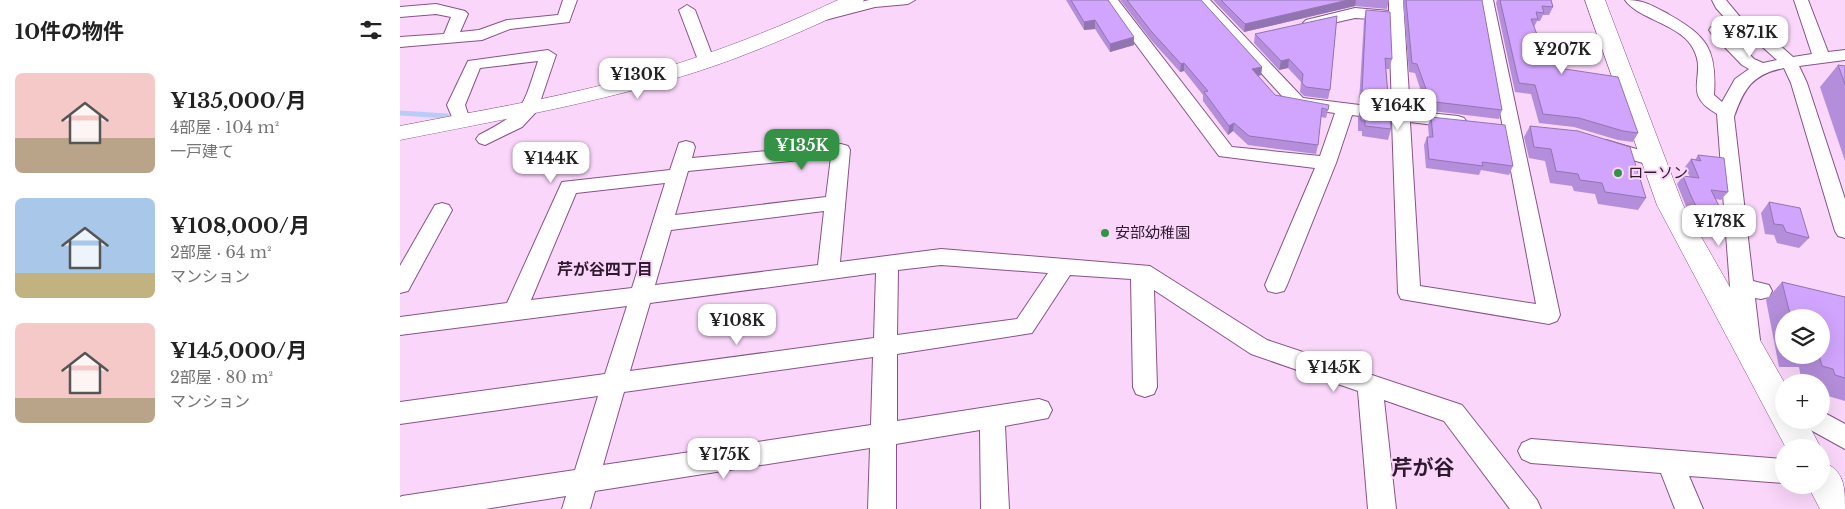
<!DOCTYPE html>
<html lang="ja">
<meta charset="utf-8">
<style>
body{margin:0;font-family:"Libre Baskerville","Noto Sans JP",serif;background:#f6f6f6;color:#222;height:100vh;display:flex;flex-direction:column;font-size:19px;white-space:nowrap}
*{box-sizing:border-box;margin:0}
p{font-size:16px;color:#767676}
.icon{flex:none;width:28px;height:28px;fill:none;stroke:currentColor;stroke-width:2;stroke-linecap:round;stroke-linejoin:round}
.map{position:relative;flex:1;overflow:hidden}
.details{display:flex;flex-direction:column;background:#fff;width:400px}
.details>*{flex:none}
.fabs{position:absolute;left:1375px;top:309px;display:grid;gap:10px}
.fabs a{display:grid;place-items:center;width:55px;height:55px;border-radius:50%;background:#fff;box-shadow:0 5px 20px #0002;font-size:25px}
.price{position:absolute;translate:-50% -42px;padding:0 11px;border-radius:10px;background:#fff;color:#222;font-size:16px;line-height:32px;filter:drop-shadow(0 1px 2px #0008)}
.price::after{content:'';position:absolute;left:50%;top:30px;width:15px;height:11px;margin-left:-8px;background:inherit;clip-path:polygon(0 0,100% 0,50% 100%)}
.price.active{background:#349244;color:#fff}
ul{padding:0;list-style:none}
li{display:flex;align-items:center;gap:15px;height:125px;padding:0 15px}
li span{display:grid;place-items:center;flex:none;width:140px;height:100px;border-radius:8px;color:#555}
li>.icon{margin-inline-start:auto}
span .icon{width:60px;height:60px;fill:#fffc;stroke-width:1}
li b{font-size:21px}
h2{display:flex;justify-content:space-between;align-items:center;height:60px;padding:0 15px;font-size:21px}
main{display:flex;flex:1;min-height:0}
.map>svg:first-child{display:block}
</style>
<main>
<section class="details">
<h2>10件の物件<svg class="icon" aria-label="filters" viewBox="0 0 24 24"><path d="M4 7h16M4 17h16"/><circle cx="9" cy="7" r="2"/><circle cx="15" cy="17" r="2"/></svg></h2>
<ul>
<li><span style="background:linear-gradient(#f6c9c9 65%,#b9a48a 0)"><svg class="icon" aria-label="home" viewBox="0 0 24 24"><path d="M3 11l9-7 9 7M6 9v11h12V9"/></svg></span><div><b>¥135,000/月</b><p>4部屋 · 104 m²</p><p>一戸建て</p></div></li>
<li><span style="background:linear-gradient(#a9c7e8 75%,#c2b280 0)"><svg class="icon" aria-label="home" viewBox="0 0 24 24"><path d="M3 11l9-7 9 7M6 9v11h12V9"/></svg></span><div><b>¥108,000/月</b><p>2部屋 · 64 m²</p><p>マンション</p></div></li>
<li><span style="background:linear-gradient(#f6c9c9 75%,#b9a48a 0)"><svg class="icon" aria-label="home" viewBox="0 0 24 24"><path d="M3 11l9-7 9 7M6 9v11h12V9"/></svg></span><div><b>¥145,000/月</b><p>2部屋 · 80 m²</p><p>マンション</p></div></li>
</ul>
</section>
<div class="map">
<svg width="1445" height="509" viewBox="0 0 1445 509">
<rect width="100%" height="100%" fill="#fad7fa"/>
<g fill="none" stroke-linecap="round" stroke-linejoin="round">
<path stroke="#b9ccf8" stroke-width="5" d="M 0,113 L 47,116"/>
<g stroke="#875387" stroke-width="2">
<g id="street">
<path d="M 163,0 L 177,0 L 169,22 L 110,29 L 82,40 L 0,47 L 0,37 L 44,34 L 51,17 L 36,14 L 0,17 L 0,7 L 36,4 L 65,11 L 68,14 L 60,32 L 79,30 L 107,20 L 158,15 Z"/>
<path d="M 469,0 L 515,0 L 508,4 L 475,7 L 425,20 L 417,15 L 420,12 Z"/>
<path d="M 703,0 L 718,0 L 832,147 L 920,156 L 935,113 L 892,107 L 795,0 L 810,0 L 903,98 L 992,109 L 989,20 L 955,18 L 911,28 L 903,23 L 906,20 L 955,8 L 989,11 L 989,0 L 1003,0 L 1010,111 L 1058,116 L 1064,118 L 1067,122 L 1064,126 L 1058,128 L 1010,122 L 1020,286 L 1136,304 L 1079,0 L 1093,0 L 1160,315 L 1157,321 L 1149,324 L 1001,299 L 998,293 L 992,120 L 952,115 L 936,163 L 887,285 L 884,291 L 876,293 L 868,291 L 865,285 L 915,168 L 819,156 Z"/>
<path d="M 1225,0 C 1244,0 1251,5 1268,14 C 1307,36 1317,49 1314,95 L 1322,102 L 1335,79 L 1349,69 L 1342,65 L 1311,33 L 1309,30 L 1311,27 L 1323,27 L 1354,59 L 1363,63 L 1377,60 L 1348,34 L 1335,29 L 1316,8 L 1312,0 L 1326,0 L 1345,23 L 1360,28 L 1393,57 L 1412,54 L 1394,0 L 1408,0 L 1428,52 L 1445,50 L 1445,60 L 1399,66 L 1407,83 L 1445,199 L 1445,238 L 1438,236 L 1435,231 L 1391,83 L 1384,68 C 1353,74 1344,88 1334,117 L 1353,281 L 1369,285 L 1372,291 L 1369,297 L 1361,299 L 1355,298 L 1360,340 L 1356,347 L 1348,349 L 1340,347 L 1336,340 L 1330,287 L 1317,114 C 1278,92 1311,75 1291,45 C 1277,24 1237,18 1225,0 Z"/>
<path d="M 287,5 L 295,10 L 314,60 L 312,63 L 306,65 L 298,60 L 279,10 Z"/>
<path d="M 148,50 L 156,55 L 137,111 L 122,127 L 85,145 L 79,143 L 76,139 L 79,135 C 125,111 122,109 138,61 L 80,68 L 65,105 L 70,120 L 67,124 L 55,124 L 47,105 L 68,61 Z"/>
<path d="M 1206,140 L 1260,156 L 1262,160 L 1260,164 L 1253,166 L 1199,150 L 1197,146 L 1199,142 Z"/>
<path d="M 286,141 L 293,143 L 295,147 L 292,158 L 441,144 L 448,146 L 450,150 L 440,262 L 541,249 L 750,266 L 867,340 L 1062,405 L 1137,500 L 1141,509 L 1110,509 L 1044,421 L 984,400 L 996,509 L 968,509 L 958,391 L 851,354 L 754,290 L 757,387 L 754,394 L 745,397 L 736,394 L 733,387 L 731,279 L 670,275 L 632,333 L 497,354 L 497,421 L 639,399 L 648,402 L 652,410 L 648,418 L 605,426 L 609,509 L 581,509 L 580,430 L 496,444 L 496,509 L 468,509 L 470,448 L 195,491 L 190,509 L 162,509 L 166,496 L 85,509 L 0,509 L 0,497 L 2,496 L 175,470 L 198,396 L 0,424 L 0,402 L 205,374 L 227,306 L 0,335 L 0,317 L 107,303 L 162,182 L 270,170 L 279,143 ZM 431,157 L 426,197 L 275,215 L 288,171 ZM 265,183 L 232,288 L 131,300 L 176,193 ZM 424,211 L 418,265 L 255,285 L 271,230 ZM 541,265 L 648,273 L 617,319 L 497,335 L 498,270 ZM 476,273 L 474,338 L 230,371 L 250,303 ZM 473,357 L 471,425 L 203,465 L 224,392 Z"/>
<path d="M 42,203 L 49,205 L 52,210 L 8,291 L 0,293 L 0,266 L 35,205 Z"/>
<path d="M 1421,411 L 1445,424 L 1445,449 L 1407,428 L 1403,420 L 1421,420 Z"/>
<path d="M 1131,439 L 1384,459 L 1384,483 L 1289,476 L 1303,509 L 1275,509 L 1261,473 L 1131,463 L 1122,459 L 1118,451 L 1122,443 Z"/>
</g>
</g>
<g stroke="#875387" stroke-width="1">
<g id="secondary">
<path d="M 438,0 L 464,0 L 461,4 C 408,29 352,54 296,72 C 199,103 99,120 0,140 L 0,126 C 61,114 122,104 182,90 C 270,70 357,38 438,0 Z"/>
<path d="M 1185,0 L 1205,0 L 1283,205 L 1384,382 L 1384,420 L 1406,420 L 1421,448 L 1386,448 L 1257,205 Z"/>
<path d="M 1421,461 C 1445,470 1445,487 1445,509 L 1420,509 L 1409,488 L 1407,485 L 1421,485 Z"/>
</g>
</g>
<use href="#street" fill="#fff" fill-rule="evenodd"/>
<use href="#secondary" fill="#fff" fill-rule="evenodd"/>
</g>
<g fill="#b48eda" fill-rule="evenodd">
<path d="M 666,0 L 708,0 L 734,45 L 710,52 L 695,29 L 684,30 Z"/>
<path d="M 720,0 L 801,0 L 862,67 L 861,75 L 858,76 L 875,95 L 928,110 L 926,118 L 921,117 L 918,145 L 916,154 L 848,145 L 833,131 L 828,135 L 803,101 L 803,95 L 784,71 L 780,72 L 751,40 Z"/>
<path d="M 813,0 L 989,0 L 987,9 L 955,6 L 844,32 Z"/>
<path d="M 1003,0 L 1082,0 L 1102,110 L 1099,119 L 1024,110 L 1023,97 L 1015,73 L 1009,72 Z"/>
<path d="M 1097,0 L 1151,0 L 1153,7 L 1149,15 L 1143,15 L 1140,21 L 1137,21 L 1134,27 L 1147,60 L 1165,69 L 1238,133 L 1233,142 L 1218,140 L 1174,127 L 1139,123 L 1131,94 L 1115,92 L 1096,3 Z"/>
<path d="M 966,10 L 992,59 L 989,69 L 986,69 L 988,95 L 985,105 L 959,102 L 964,20 Z"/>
<path d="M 937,16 L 930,90 L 928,99 L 904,96 L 900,92 L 901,82 L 888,68 L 879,70 L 854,43 L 855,34 Z"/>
<path d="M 1438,65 L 1445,66 L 1445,161 L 1420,87 Z"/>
<path d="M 961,107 L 991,129 L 988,140 L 962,136 L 962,131 L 958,131 L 958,118 Z"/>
<path d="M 1031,117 L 1113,166 L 1109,175 L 1081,170 L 1079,175 L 1026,168 L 1024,145 L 1027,137 L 1029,137 L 1028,125 Z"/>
<path d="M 1130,126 L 1246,198 L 1238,210 L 1198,204 L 1195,194 L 1174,191 L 1172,186 L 1150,183 L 1145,161 L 1129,158 L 1124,137 Z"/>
<path d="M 1298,155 L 1328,192 L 1321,200 L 1315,199 L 1321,210 L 1315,219 L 1291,216 L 1285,204 L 1277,184 L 1283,176 L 1290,177 L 1285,167 L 1291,159 L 1295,160 Z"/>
<path d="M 1369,202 L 1409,238 L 1399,248 L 1377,243 L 1374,235 L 1365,234 L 1361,213 Z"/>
<path d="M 1382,282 L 1445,297 L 1445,401 L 1421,394 L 1421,382 L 1402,382 L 1399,367 L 1379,367 L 1366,300 ZM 1384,318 L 1421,318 L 1421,355 L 1384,355 Z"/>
</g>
<g fill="#9274b1">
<path d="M 948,0 L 956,0 L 955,6 L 844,32 L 845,24 Z"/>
<path d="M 695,20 L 695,29 L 684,30 L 684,22 Z"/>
<path d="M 734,37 L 734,45 L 710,52 L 710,44 Z"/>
<path d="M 889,59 L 888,68 L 879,70 L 881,61 Z"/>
<path d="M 784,63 L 784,71 L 780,72 L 781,64 Z"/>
<path d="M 862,67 L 861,75 L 851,78 L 852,69 Z"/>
<path d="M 834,123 L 833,131 L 828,135 L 829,126 Z"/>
</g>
<g fill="#d1a5fd" stroke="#9274b1">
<path d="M 671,0 L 708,0 L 734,37 L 710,44 L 695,20 L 684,22 Z"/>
<path d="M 727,0 L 801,0 L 862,67 L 852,69 L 875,95 L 929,105 L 928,110 L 922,108 L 918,145 L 849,136 L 834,123 L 829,126 L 804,92 L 808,91 L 784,63 L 781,64 L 751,31 Z"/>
<path d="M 821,0 L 948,0 L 845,24 Z"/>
<path d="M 1006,0 L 1082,0 L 1102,110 L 1027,101 L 1026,89 L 1017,64 L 1012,63 Z"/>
<path d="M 1100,0 L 1151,0 L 1153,7 L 1142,6 L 1144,13 L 1136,12 L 1138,19 L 1131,19 L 1147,60 L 1164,63 L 1165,69 L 1218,77 L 1238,133 L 1223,131 L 1179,118 L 1143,114 L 1135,85 L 1119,83 Z"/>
<path d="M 966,10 L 990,12 L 992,59 L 985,58 L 988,95 L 962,92 Z"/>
<path d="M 937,16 L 930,90 L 906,87 L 902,83 L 903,74 L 889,59 L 881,61 L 855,34 Z"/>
<path d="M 1438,65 L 1445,66 L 1445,84 Z"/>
<path d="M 961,107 L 990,110 L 991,129 L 965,126 L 965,121 L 961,121 Z"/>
<path d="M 1031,117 L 1105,125 L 1113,166 L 1082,162 L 1083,166 L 1029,159 L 1027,137 L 1033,137 Z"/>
<path d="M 1130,126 L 1178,131 L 1230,147 L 1246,198 L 1205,192 L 1202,183 L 1180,180 L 1178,174 L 1156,171 L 1151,149 L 1134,147 Z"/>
<path d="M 1298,155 L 1324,158 L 1328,192 L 1311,190 L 1321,210 L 1297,208 L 1291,196 L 1283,176 L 1299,178 L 1291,159 L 1301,161 Z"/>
<path d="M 1369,202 L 1400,208 L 1409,238 L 1386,232 L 1383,225 L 1374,224 Z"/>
<path d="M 1382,282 L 1445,297 L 1445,378 L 1435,375 L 1433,369 L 1422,366 L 1419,355 L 1421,355 L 1421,318 L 1391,318 Z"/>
</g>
<g fill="#349244" stroke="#fad7fa" stroke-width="2">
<circle cx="1218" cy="173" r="5"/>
<circle cx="705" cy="233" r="5"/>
</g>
<g text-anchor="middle" stroke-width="4" stroke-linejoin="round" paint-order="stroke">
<g font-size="15" fill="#2e192e" stroke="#fad7fa" text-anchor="start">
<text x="1228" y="178">ローソン</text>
<text x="715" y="238">安部幼稚園</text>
</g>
<g font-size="16" font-weight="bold" fill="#2e192e" stroke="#fad7fa">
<text x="205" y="275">芹が谷四丁目</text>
</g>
<g font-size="21" font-weight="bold" fill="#2e192e" stroke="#fad7fa">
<text x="1023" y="475">芹が谷</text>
</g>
</g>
</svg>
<div class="fabs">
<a><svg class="icon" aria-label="layers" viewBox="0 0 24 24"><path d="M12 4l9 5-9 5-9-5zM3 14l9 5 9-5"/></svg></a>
<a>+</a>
<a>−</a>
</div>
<b class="price" style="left:1350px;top:58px">¥87.1K</b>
<b class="price" style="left:1162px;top:75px">¥207K</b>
<b class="price" style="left:238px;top:100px">¥130K</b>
<b class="price" style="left:998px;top:131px">¥164K</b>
<b class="price active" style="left:402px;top:171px">¥135K</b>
<b class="price" style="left:151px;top:184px">¥144K</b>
<b class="price" style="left:1319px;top:247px">¥178K</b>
<b class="price" style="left:337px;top:346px">¥108K</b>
<b class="price" style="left:934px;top:393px">¥145K</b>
<b class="price" style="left:324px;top:480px">¥175K</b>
</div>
</main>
